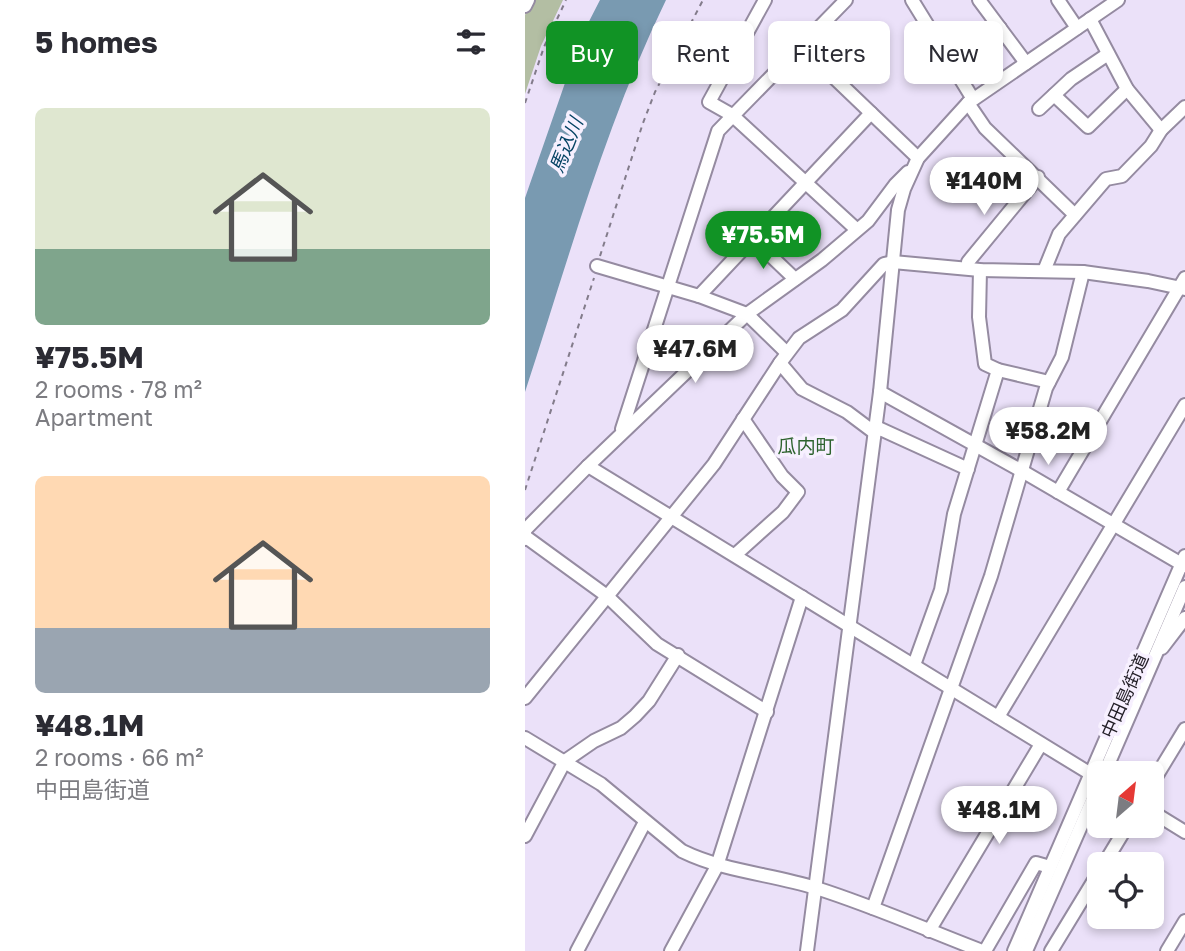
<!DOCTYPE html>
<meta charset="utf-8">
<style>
body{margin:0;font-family:"Golos Text","Noto Sans JP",sans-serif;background:#f7f7f7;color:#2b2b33;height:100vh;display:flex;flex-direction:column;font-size:26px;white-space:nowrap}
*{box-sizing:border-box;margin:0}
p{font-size:23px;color:#7c7c81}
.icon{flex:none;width:38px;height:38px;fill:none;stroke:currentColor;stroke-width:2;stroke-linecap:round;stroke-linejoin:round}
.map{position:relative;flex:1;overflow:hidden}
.drawer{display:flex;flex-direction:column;background:#fff;width:525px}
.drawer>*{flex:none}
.top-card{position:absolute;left:21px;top:21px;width:534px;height:63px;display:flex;gap:14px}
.needle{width:46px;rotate:28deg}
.fabs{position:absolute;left:562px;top:761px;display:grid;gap:14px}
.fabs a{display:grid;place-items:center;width:77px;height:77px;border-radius:10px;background:#fff;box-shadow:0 4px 10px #0003;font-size:35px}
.price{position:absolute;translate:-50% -60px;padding:0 16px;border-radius:24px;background:#fff;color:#222;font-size:23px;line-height:46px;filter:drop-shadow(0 2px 4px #0008)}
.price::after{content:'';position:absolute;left:50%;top:42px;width:21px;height:16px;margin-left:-10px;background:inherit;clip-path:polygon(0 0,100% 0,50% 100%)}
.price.current{background:#119325;color:#fff}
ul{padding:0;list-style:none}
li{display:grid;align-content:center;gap:14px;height:371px;padding:0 35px}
li span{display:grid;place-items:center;height:217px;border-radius:10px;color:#555}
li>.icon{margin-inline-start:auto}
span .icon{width:126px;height:126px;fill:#fffc;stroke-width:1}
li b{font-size:30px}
h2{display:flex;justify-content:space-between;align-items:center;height:84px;padding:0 35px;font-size:30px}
.tag{padding:0 24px;border-radius:10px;background:#fff;box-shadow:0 4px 10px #0003;font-size:24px;line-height:63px}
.tag.current{background:#119325;color:#fff}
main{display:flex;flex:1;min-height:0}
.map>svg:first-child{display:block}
</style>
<main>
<section class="drawer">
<h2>5 homes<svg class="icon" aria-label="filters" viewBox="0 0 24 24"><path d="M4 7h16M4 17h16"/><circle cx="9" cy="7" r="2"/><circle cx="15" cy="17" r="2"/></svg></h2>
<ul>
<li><span style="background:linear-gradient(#dfe7d0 65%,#7fa58c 0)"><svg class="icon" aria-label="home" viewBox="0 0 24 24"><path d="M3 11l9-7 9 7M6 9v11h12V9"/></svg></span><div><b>¥75.5M</b><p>2 rooms · 78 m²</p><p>Apartment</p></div></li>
<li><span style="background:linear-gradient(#ffd9b3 70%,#9aa5b1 0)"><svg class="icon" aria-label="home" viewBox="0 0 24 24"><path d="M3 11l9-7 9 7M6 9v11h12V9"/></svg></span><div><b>¥48.1M</b><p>2 rooms · 66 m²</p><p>中田島街道</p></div></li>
</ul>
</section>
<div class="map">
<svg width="660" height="951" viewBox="0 0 660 951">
<rect width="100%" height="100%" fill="#ebe1f9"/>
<path fill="#b3bea3" d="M 7,0 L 38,0 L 16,46 L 0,94 L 0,15 Z"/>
<path fill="#799ab1" d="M 75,0 L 141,0 C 80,125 43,261 0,392 L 0,198 L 56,37 Z"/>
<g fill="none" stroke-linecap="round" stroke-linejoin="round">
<g stroke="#958ba1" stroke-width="16">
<g id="minor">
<path d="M 240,0 L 184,102 L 207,115 L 331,229"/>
<path d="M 387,0 L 448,99"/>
<path d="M 454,0 L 501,63"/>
<path d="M 533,0 L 552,28"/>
<path d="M 0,6 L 3,0"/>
<path d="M 565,19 L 602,89 L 636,130"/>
<path d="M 276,46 L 393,158"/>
<path d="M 426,63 L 475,28"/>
<path d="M 529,95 L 563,127 L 602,89"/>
<path d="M 443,103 L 460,128 L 550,215"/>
<path d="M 514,109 L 546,79 L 583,54"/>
<path d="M 228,239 L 270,279"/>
<path d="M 72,266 L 174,296 L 222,314 L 262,353"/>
<path d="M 444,268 L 443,262 L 513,177"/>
<path d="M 455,270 L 454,317 L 460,364 L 473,370 L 524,382"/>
<path d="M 519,271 L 534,234 L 581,179 L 597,176 L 626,146 L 636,130 L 660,107"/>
<path d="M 174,296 L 346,113"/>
<path d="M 255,363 L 277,389 L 322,412 L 350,433"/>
<path d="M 355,392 L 497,471 L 660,566"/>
<path d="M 351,427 L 443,469"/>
<path d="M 97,429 L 193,131 L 321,0"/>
<path d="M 63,466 L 574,779"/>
<path d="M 533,492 L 660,278"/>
<path d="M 1,537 L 82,596 L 132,644 L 242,712"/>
<path d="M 0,539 L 0,530 L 63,466 L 222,314 L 297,260 L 343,221 L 370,185 L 383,172"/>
<path d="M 210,555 L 258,512 L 273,492 L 257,476 L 218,419"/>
<path d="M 637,648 L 660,618"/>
<path d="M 389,665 L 416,590 L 429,514 L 473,370"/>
<path d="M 0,698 L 189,464 L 255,363 L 274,338 L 317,310 L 359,264 L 368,262 L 455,270 L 558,272 L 623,281 L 660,289"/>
<path d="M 473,717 L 660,405"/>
<path d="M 0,738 L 76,784 L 157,851 C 200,872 247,874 291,888 C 348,906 402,930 457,951"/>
<path d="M 579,774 L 660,587"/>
<path d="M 626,785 L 660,729"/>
<path d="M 626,811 L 660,832"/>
<path d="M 0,836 L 40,761 L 69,741 L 96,728 L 110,716 L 124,701 L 153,655"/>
<path d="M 579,864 L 602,826"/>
<path d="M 348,908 L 466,576 L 521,388 L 537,357 L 558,272"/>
<path d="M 404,931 L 516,744"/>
<path d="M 52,951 L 120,822"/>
<path d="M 146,951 L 192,866 L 277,597"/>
<path d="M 282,951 L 355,392 L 373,210 L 379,189 L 393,158 L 443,103 L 593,0"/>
<path d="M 460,951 L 511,863 L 525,867"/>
<path d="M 489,951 L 660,556"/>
<path d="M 501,951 L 574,785"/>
<path d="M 526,951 L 574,872"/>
<path d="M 642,951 L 660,921"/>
</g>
</g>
<g stroke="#837c8b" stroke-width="2" stroke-dasharray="5 5" stroke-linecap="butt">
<path d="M 0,103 L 19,47 L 41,0"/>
<path d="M 75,256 L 118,123 L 130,92 L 178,0"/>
<path d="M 0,490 L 69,278"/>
</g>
<use href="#minor" stroke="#fff" stroke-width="12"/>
</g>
<g text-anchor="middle" stroke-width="7" stroke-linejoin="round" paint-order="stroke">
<g font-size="18" fill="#221e26" stroke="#f7f0ff">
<text transform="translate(600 696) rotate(-66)" y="6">中田島街道</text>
</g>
<g font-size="19" font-style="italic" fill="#054364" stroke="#f7f0ff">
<text transform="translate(41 145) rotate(-68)" y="7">馬込川</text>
</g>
<g font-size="19" fill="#2e632f" stroke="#f7f0ff">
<text x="281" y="453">瓜内町</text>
</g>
</g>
</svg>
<div class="fabs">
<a><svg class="needle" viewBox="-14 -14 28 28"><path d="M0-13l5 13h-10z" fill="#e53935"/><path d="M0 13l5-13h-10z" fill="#7c7c81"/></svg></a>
<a><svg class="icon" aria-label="locate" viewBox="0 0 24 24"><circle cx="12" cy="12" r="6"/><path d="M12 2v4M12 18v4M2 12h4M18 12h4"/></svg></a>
</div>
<b class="price" style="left:459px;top:217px">¥140M</b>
<b class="price current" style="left:238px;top:271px">¥75.5M</b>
<b class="price" style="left:170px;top:385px">¥47.6M</b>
<b class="price" style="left:523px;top:467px">¥58.2M</b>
<b class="price" style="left:474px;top:846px">¥48.1M</b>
<div class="top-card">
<a class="tag current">Buy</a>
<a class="tag">Rent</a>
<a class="tag">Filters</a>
<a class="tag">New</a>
</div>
</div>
</main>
